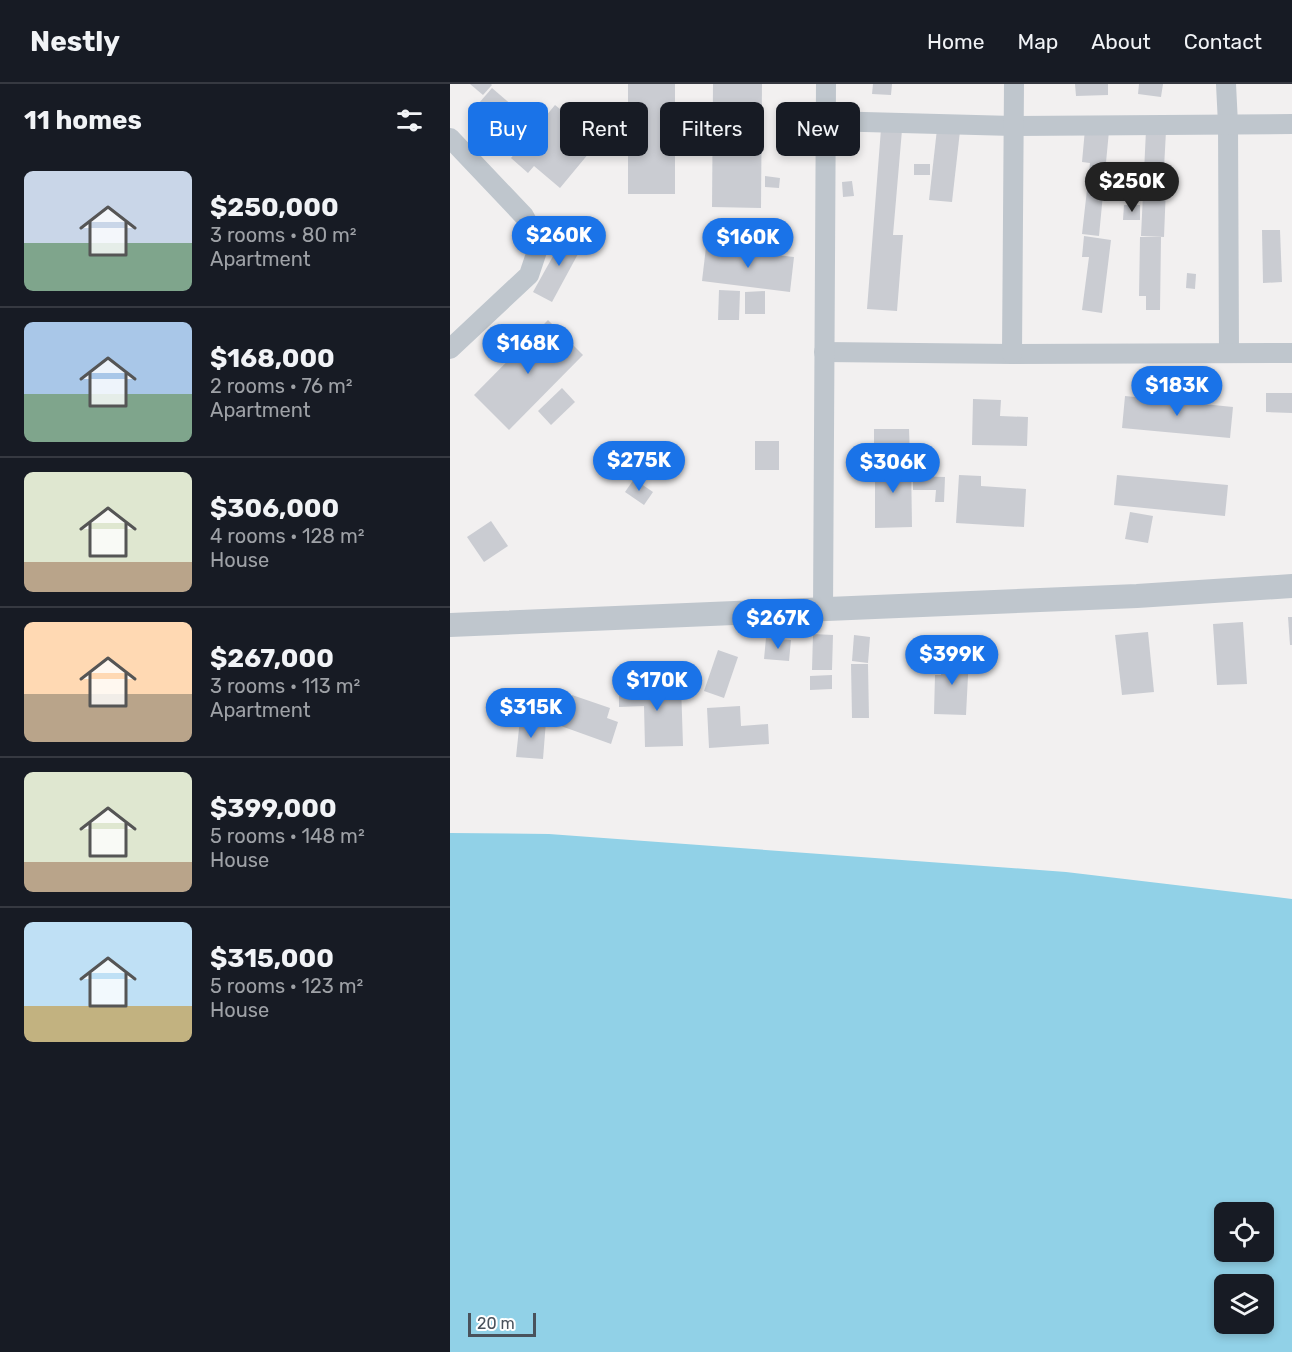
<!DOCTYPE html>
<meta charset="utf-8">
<style>
body{margin:0;font-family:Rubik,sans-serif;background:#242831;color:#f1f3f6;height:100vh;display:flex;flex-direction:column;font-size:22px;white-space:nowrap}
*{box-sizing:border-box;margin:0}
p{font-size:20px;color:#9ea1a6}
.icon{flex:none;width:33px;height:33px;fill:none;stroke:currentColor;stroke-width:2;stroke-linecap:round;stroke-linejoin:round}
.map{position:relative;flex:1;overflow:hidden}
.details{display:flex;flex-direction:column;background:#171b24;width:450px}
.details>*{flex:none}
.top-card{position:absolute;left:18px;top:18px;width:570px;height:54px;display:flex;gap:12px}
.controls{position:absolute;left:764px;top:1118px;display:grid;gap:12px}
.controls a{display:grid;place-items:center;width:60px;height:60px;border-radius:9px;background:#171b24;box-shadow:0 3px 9px #0003;font-size:30px}
.scale{position:absolute;left:18px;bottom:15px;width:68px;box-sizing:border-box;padding-left:6px;border:3px solid #49525c;border-top:0;font-size:16px;line-height:21px;white-space:nowrap;color:#49525c;-webkit-text-stroke:4px #fff;paint-order:stroke}
.price{position:absolute;translate:-50% -51px;padding:0 14px;border-radius:21px;background:#1a73e8;color:#fff;font-size:20px;line-height:39px;filter:drop-shadow(0 2px 3px #0008)}
.price::after{content:'';position:absolute;left:50%;top:36px;width:18px;height:14px;margin-left:-9px;background:inherit;clip-path:polygon(0 0,100% 0,50% 100%)}
.price.current{background:#222;color:#fff}
ul{padding:0;list-style:none}
li{display:flex;align-items:center;gap:18px;height:150px;padding:0 24px}
li+li{border-top:2px solid #363941}
li span{display:grid;place-items:center;flex:none;width:168px;height:120px;border-radius:9px;color:#555}
li>.icon{margin-inline-start:auto}
span .icon{width:72px;height:72px;fill:#fffc;stroke-width:1}
li b{font-size:26px}
h2{display:flex;justify-content:space-between;align-items:center;height:72px;padding:0 24px;font-size:26px}
.chip{padding:0 21px;border-radius:9px;background:#171b24;box-shadow:0 3px 9px #0003;font-size:21px;line-height:54px}
.chip.current{background:#1a73e8;color:#fff}
header{display:flex;align-items:center;gap:36px;box-sizing:border-box;height:84px;padding:0 30px;background:#171b24;border-bottom:2px solid #363941}
header strong{font-size:28px}
nav{display:flex;gap:33px;margin-inline-start:auto;font-size:21px}
main{display:flex;flex:1;min-height:0}
.map>svg:first-child{display:block}
</style>
<header>
<strong>Nestly</strong>
<nav><a>Home</a><a>Map</a><a>About</a><a>Contact</a></nav>
</header>
<main>
<section class="details">
<h2>11 homes<svg class="icon" aria-label="filters" viewBox="0 0 24 24"><path d="M4 7h16M4 17h16"/><circle cx="9" cy="7" r="2"/><circle cx="15" cy="17" r="2"/></svg></h2>
<ul>
<li><span style="background:linear-gradient(#c9d6e8 60%,#7fa58c 0)"><svg class="icon" aria-label="home" viewBox="0 0 24 24"><path d="M3 11l9-7 9 7M6 9v11h12V9"/></svg></span><div><b>$250,000</b><p>3 rooms · 80 m²</p><p>Apartment</p></div></li>
<li><span style="background:linear-gradient(#a9c7e8 60%,#7fa58c 0)"><svg class="icon" aria-label="home" viewBox="0 0 24 24"><path d="M3 11l9-7 9 7M6 9v11h12V9"/></svg></span><div><b>$168,000</b><p>2 rooms · 76 m²</p><p>Apartment</p></div></li>
<li><span style="background:linear-gradient(#dfe7d0 75%,#b9a48a 0)"><svg class="icon" aria-label="home" viewBox="0 0 24 24"><path d="M3 11l9-7 9 7M6 9v11h12V9"/></svg></span><div><b>$306,000</b><p>4 rooms · 128 m²</p><p>House</p></div></li>
<li><span style="background:linear-gradient(#ffd9b3 60%,#b9a48a 0)"><svg class="icon" aria-label="home" viewBox="0 0 24 24"><path d="M3 11l9-7 9 7M6 9v11h12V9"/></svg></span><div><b>$267,000</b><p>3 rooms · 113 m²</p><p>Apartment</p></div></li>
<li><span style="background:linear-gradient(#dfe7d0 75%,#b9a48a 0)"><svg class="icon" aria-label="home" viewBox="0 0 24 24"><path d="M3 11l9-7 9 7M6 9v11h12V9"/></svg></span><div><b>$399,000</b><p>5 rooms · 148 m²</p><p>House</p></div></li>
<li><span style="background:linear-gradient(#bfe0f5 70%,#c2b280 0)"><svg class="icon" aria-label="home" viewBox="0 0 24 24"><path d="M3 11l9-7 9 7M6 9v11h12V9"/></svg></span><div><b>$315,000</b><p>5 rooms · 123 m²</p><p>House</p></div></li>
</ul>
</section>
<div class="map">
<svg width="842" height="1268" viewBox="0 0 842 1268">
<rect width="100%" height="100%" fill="#f2f0f0"/>
<path fill="#91d1e7" fill-rule="evenodd" d="M 0,749 L 99,750 L 616,788 L 842,815 L 842,1268 L 0,1268 ZM 774,1128 L 813,1128 L 813,1167 L 774,1167 ZM 774,1200 L 813,1200 L 813,1239 L 774,1239 Z"/>
<g fill="#caccd2">
<path d="M 20,0 L 41,0 L 42,1 L 33,11 Z"/>
<rect x="178" y="0" width="47" height="110"/>
<path d="M 263,0 L 312,0 L 311,124 L 262,123 Z"/>
<path d="M 423,0 L 442,0 L 441,11 L 422,10 Z"/>
<path d="M 625,0 L 658,0 L 658,11 L 626,12 Z"/>
<path d="M 689,0 L 713,0 L 711,13 L 688,10 Z"/>
<path d="M 42,4 L 63,22 L 50,37 L 29,19 Z"/>
<path d="M 105,21 L 149,57 L 110,104 L 84,82 L 78,89 L 61,74 Z"/>
<path d="M 431,45 L 452,46 L 443,151 L 453,151 L 447,227 L 417,225 Z"/>
<path d="M 487,45 L 510,47 L 502,118 L 479,116 Z"/>
<path d="M 635,45 L 659,47 L 649,152 L 632,150 L 640,79 L 632,78 Z"/>
<path d="M 696,46 L 716,47 L 713,103 L 716,103 L 714,153 L 691,152 Z"/>
<rect x="464" y="80" width="16" height="11"/>
<path d="M 315,92 L 330,94 L 329,104 L 315,103 Z"/>
<path d="M 402,97 L 404,112 L 393,113 L 392,98 Z"/>
<path d="M 674,121 L 690,121 L 690,136 L 673,136 Z"/>
<path d="M 812,146 L 830,146 L 832,198 L 813,199 Z"/>
<path d="M 117,147 L 135,157 L 102,218 L 83,208 Z"/>
<path d="M 634,152 L 661,156 L 652,229 L 632,226 L 639,173 L 632,173 Z"/>
<path d="M 690,153 L 711,153 L 710,226 L 696,226 L 696,212 L 689,212 Z"/>
<path d="M 256,163 L 344,173 L 340,208 L 252,197 Z"/>
<path d="M 737,189 L 746,190 L 745,205 L 736,204 Z"/>
<path d="M 269,206 L 290,207 L 289,236 L 268,236 Z"/>
<path d="M 315,207 L 315,230 L 295,230 L 295,208 Z"/>
<path d="M 98,236 L 133,271 L 59,346 L 24,311 Z"/>
<path d="M 112,304 L 125,318 L 101,341 L 88,327 Z"/>
<path d="M 816,309 L 842,309 L 842,329 L 816,328 Z"/>
<path d="M 675,312 L 783,323 L 780,354 L 672,344 Z"/>
<path d="M 523,315 L 551,316 L 550,332 L 578,333 L 577,362 L 522,361 Z"/>
<path d="M 424,345 L 459,345 L 460,373 L 424,374 Z"/>
<rect x="305" y="357" width="24" height="29"/>
<path d="M 461,376 L 462,443 L 425,444 L 425,377 Z"/>
<path d="M 509,391 L 531,392 L 531,402 L 576,405 L 574,443 L 506,439 Z"/>
<path d="M 667,391 L 778,401 L 775,432 L 664,421 Z"/>
<path d="M 463,392 L 495,393 L 494,418 L 485,418 L 486,406 L 463,406 Z"/>
<path d="M 184,395 L 203,408 L 194,421 L 175,408 Z"/>
<path d="M 680,428 L 703,432 L 698,459 L 675,455 Z"/>
<path d="M 41,437 L 58,462 L 34,478 L 17,453 Z"/>
<path d="M 838,533 L 842,533 L 842,561 L 840,561 Z"/>
<path d="M 793,538 L 797,600 L 767,601 L 763,540 Z"/>
<path d="M 698,548 L 704,608 L 672,611 L 665,551 Z"/>
<path d="M 363,550 L 383,551 L 382,586 L 362,586 Z"/>
<path d="M 404,551 L 420,553 L 418,579 L 402,577 Z"/>
<path d="M 316,554 L 341,556 L 339,577 L 314,575 Z"/>
<path d="M 268,566 L 288,573 L 274,614 L 254,607 Z"/>
<path d="M 492,571 L 519,572 L 516,631 L 484,630 L 485,591 L 491,591 Z"/>
<path d="M 401,580 L 418,580 L 419,634 L 402,634 Z"/>
<path d="M 382,591 L 382,605 L 360,606 L 360,592 Z"/>
<path d="M 231,600 L 233,662 L 195,663 L 194,622 L 169,623 L 169,602 Z"/>
<path d="M 122,611 L 160,624 L 157,634 L 168,638 L 161,660 L 111,642 Z"/>
<path d="M 290,622 L 291,642 L 318,640 L 319,660 L 259,664 L 257,624 Z"/>
<path d="M 70,635 L 96,637 L 93,675 L 66,673 Z"/>
</g>
<g fill="none" stroke-linecap="round" stroke-linejoin="round">
<g stroke="#bfc6cd" stroke-width="20">
<path d="M 776,0 L 778,40 L 779,269"/>
<path d="M 377,37 L 563,42 L 842,40"/>
<path d="M 0,54 L 74,132 L 85,152 L 87,167 L 79,191 L 0,265"/>
<path d="M 374,268 L 562,270 L 842,269"/>
<path d="M 562,270 L 564,0"/>
<path d="M 373,527 L 376,0"/>
</g>
<path stroke="#bfc6cd" stroke-width="24" d="M 0,541 L 687,512 L 842,502"/>
</g>
</svg>
<div class="controls">
<a><svg class="icon" aria-label="locate" viewBox="0 0 24 24"><circle cx="12" cy="12" r="6"/><path d="M12 2v4M12 18v4M2 12h4M18 12h4"/></svg></a>
<a><svg class="icon" aria-label="layers" viewBox="0 0 24 24"><path d="M12 4l9 5-9 5-9-5zM3 14l9 5 9-5"/></svg></a>
</div>
<div class="scale">20 m</div>
<b class="price current" style="left:682px;top:129px">$250K</b>
<b class="price" style="left:109px;top:183px">$260K</b>
<b class="price" style="left:298px;top:185px">$160K</b>
<b class="price" style="left:78px;top:291px">$168K</b>
<b class="price" style="left:727px;top:333px">$183K</b>
<b class="price" style="left:189px;top:408px">$275K</b>
<b class="price" style="left:443px;top:410px">$306K</b>
<b class="price" style="left:328px;top:566px">$267K</b>
<b class="price" style="left:502px;top:602px">$399K</b>
<b class="price" style="left:207px;top:628px">$170K</b>
<b class="price" style="left:81px;top:655px">$315K</b>
<div class="top-card">
<a class="chip current">Buy</a>
<a class="chip">Rent</a>
<a class="chip">Filters</a>
<a class="chip">New</a>
</div>
</div>
</main>
